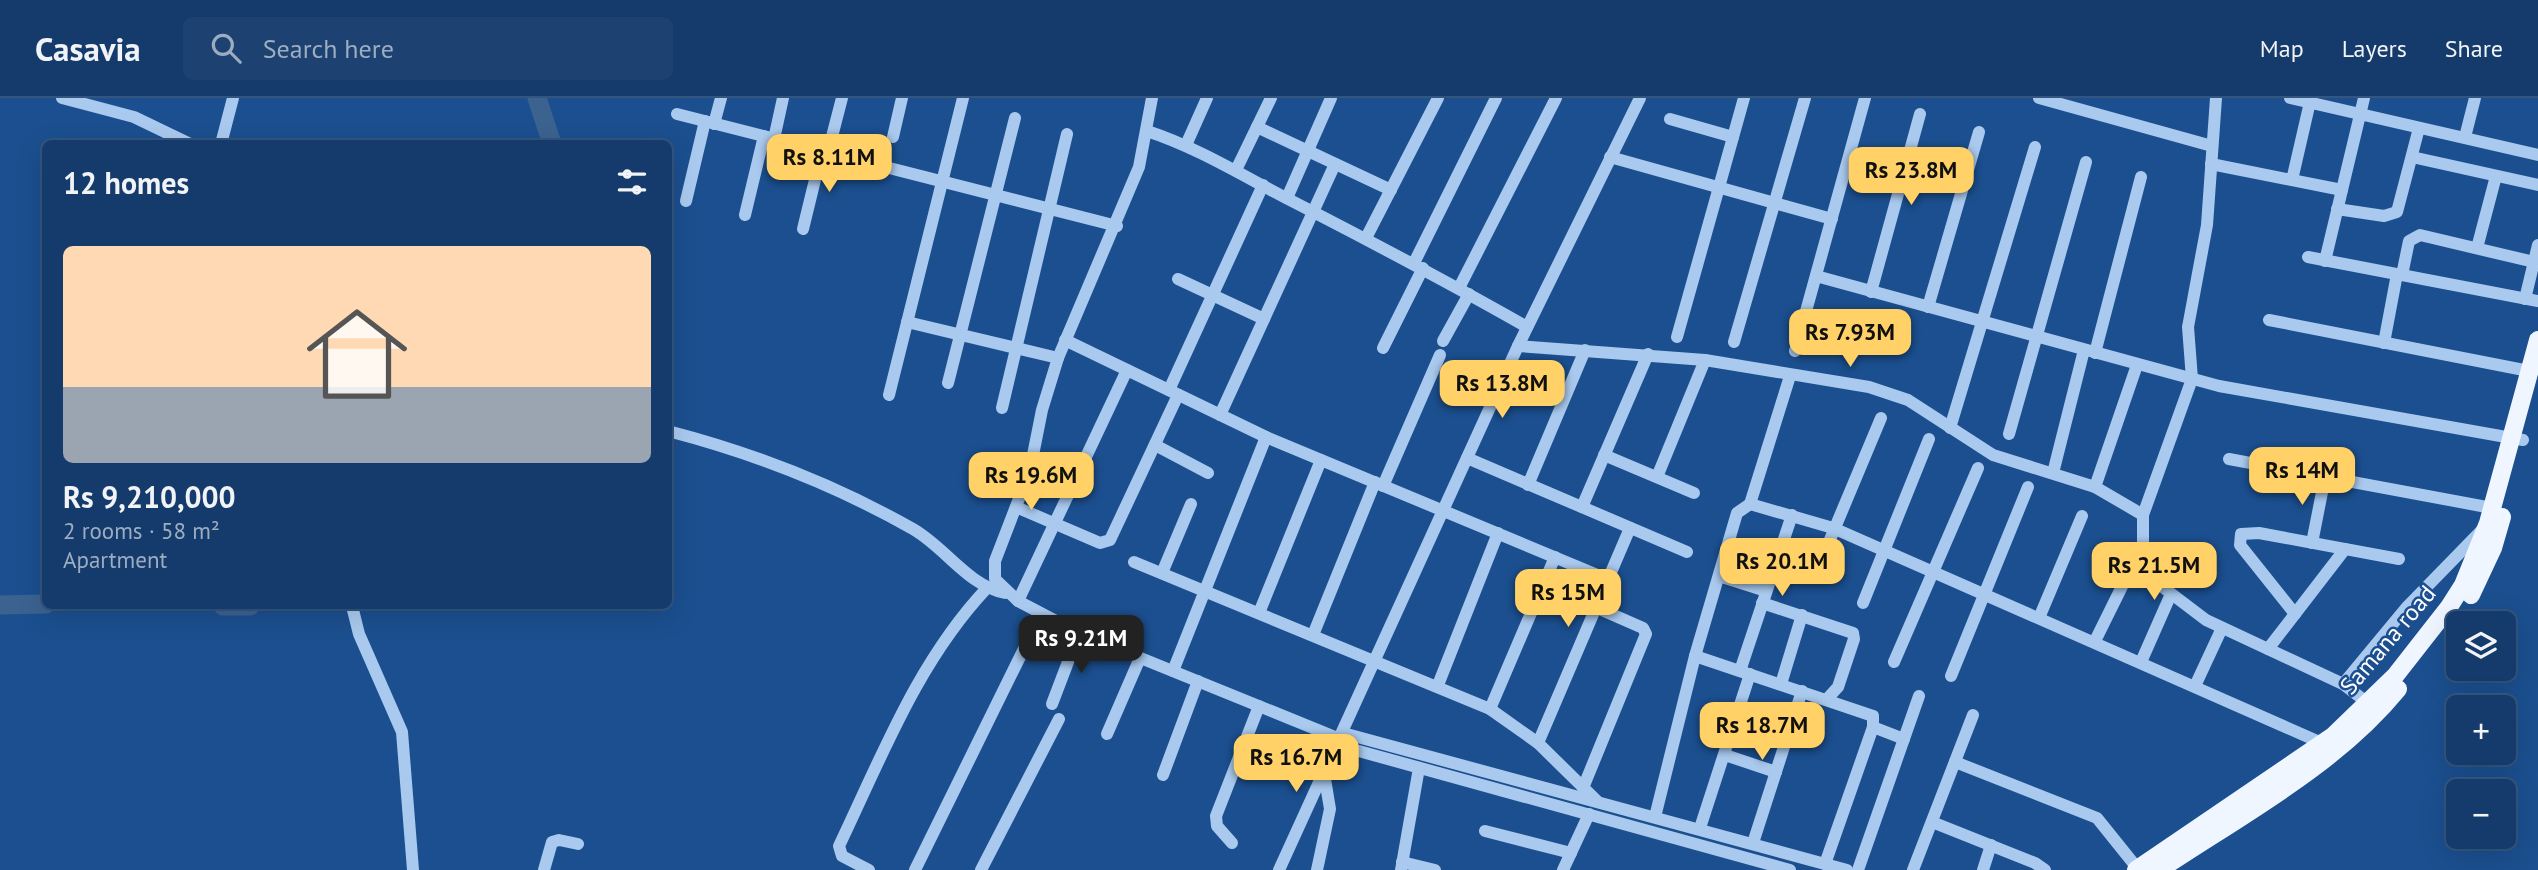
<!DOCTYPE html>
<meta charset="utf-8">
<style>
body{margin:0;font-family:"PT Sans",sans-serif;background:#1d4271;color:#f1f3f6;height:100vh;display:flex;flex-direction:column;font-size:26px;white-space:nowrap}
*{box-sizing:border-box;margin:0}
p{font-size:23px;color:#9dadc1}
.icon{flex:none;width:38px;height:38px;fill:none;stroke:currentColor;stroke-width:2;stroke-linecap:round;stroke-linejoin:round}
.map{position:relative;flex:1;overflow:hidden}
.drawer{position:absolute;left:42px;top:42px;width:630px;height:469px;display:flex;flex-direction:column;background:#143b6b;border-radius:10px;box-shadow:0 7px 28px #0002,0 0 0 2px #33557e}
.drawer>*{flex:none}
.fabs{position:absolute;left:2446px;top:513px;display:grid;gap:14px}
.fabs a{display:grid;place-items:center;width:70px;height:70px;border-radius:10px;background:#143b6b;box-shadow:0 7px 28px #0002,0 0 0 2px #33557e;font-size:35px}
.price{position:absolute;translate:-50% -60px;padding:0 16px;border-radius:14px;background:#ffd166;color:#111;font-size:23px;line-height:46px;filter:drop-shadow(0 2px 4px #0008)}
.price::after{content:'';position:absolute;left:50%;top:42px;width:21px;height:16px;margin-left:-10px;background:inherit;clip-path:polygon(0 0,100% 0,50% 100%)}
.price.current{background:#222;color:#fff}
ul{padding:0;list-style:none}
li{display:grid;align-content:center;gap:14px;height:371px;padding:0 21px}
li span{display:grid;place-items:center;height:217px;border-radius:10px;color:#555}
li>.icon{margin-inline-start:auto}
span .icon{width:126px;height:126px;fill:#fffc;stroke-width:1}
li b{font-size:30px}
h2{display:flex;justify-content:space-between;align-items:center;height:84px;padding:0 21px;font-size:30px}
header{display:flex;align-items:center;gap:42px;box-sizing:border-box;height:98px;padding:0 35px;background:#143b6b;border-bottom:2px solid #33557e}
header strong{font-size:33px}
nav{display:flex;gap:38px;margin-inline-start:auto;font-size:24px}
.search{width:490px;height:63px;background:#1d4271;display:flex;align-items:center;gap:18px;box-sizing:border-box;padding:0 24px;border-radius:10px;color:#9dadc1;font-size:26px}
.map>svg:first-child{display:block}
</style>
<header>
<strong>Casavia</strong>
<div class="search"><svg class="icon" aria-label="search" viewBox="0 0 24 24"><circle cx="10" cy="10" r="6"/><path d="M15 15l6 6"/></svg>Search here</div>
<nav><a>Map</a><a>Layers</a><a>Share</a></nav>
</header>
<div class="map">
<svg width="2538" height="772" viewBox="0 0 2538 772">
<rect width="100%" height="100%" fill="#1b4f8f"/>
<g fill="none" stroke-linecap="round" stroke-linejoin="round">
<g stroke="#3c6290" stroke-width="19">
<path d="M 537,0 L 552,46"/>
<path d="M 0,507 L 46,506"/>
<path d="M 223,508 L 250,508"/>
</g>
<g stroke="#a9c9ee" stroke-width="12">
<path d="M 62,0 L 134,19 L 190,46"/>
<path d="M 1152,0 L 1139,69 L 1058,260 L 1042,312 L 1030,372 L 995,463 L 995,481 L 1018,503 L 1079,535 L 1340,641"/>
<path d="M 2039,0 L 2212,48"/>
<path d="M 2216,0 L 2207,127 L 2188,229 L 2192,281 L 2143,417 L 2143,459 L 2152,481 L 2206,522 L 2343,586 L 2373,609"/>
<path d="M 2290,0 L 2538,57"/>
<path d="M 677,16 L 1117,128"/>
<path d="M 1670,21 L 1733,39"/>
<path d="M 714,26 L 721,0"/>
<path d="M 1257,29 L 1391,92"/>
<path d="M 1147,33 C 1196,49 1240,76 1286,100 C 1368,142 1448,184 1527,229"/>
<path d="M 893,39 L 902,0"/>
<path d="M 2465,39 L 2475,0"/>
<path d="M 774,41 L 783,0"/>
<path d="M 221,46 L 233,0"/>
<path d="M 1186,47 L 1207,0"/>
<path d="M 828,54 L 842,0"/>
<path d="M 1610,59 L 1832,121"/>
<path d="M 2412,59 L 2538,87"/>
<path d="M 2211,66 L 2342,92"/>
<path d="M 1236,72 L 1271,0"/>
<path d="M 2292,82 L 2310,4"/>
<path d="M 1287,100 L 1331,0"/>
<path d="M 686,103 L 705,23"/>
<path d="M 2337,111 L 2384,118 L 2397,114 L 2419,30"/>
<path d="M 745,117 L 764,38"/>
<path d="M 803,131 L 822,53"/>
<path d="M 1366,140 L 1438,0"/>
<path d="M 2477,150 L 2496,78"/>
<path d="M 2308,159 L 2538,203"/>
<path d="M 2325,163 L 2364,0"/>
<path d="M 1414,165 L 1496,0"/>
<path d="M 2402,177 L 2409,143 L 2420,137 L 2534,164"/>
<path d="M 1816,178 L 2219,288 L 2523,342"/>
<path d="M 1178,181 L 1264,221"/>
<path d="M 1459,190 L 1556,0"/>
<path d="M 1871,194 L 1920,16"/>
<path d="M 2525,201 L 2538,147"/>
<path d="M 1928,209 L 1979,34"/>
<path d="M 2269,222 L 2529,273"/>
<path d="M 907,224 L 1058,260"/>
<path d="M 1677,239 L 1744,0"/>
<path d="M 1065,242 L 1266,339 L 1607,481"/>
<path d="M 1443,243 L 1469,196"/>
<path d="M 1734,244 L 1805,0"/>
<path d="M 2384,245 L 2397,176"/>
<path d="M 1518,248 L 1705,262 L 1869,289 L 1908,302 L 1993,357 L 2095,389 L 2143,417"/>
<path d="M 1383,250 L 1423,170"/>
<path d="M 1795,253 L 1865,0"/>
<path d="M 2095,255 L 2141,79"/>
<path d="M 948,285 L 1015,20"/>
<path d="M 1169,292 L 1263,87"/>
<path d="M 889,297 L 963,0"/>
<path d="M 1002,310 L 1067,36"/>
<path d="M 1220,317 L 1335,66"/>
<path d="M 1950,330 L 2035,49"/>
<path d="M 668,333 C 753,355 837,388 913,431 C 946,450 967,487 1005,495"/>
<path d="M 2009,336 L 2086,64"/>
<path d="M 1155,347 L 1208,375"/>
<path d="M 1604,357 L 1694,395"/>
<path d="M 1467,360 L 1687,454"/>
<path d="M 2229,361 L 2492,410"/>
<path d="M 2053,375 L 2084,252"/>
<path d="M 1657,379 L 1705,262"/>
<path d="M 1528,387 L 1585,252"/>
<path d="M 1383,388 L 1440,257"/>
<path d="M 2095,389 L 2137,267"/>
<path d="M 1750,406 L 1790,278"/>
<path d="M 1016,409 L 1100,445 L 1110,442 L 1178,297"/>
<path d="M 1582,409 L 1648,256"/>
<path d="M 2312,445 L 2325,379"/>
<path d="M 1134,464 L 1490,611 L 1538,645 L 1597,703"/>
<path d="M 1162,475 L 1191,406"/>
<path d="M 1816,475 L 1881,320"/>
<path d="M 1719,478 L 1766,493"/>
<path d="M 1018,503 L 1127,272"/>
<path d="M 1762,505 L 1853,535 L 1854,541 L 1838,589 L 1827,601"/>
<path d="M 1863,505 L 1929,341"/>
<path d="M 352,508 L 359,536 L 402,634 L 413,772"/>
<path d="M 1259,515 L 1321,362"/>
<path d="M 2295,516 L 2240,447 L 2241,436 L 2259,435 L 2399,461"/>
<path d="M 2039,520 L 2082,418"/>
<path d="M 1313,537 L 1375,384"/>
<path d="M 2095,543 L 2142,448"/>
<path d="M 2268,551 L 2345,451"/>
<path d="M 1695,558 L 1873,618 L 1873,629 L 1825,766"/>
<path d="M 1894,564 L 1978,370"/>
<path d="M 2141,564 L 2171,496"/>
<path d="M 1173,573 L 1266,339"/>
<path d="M 1740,573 L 1792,417"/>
<path d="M 1951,578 L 2028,389"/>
<path d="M 1781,586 L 1802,517"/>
<path d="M 2343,586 L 2406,510 L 2483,431"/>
<path d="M 1438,587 L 1498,435"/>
<path d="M 2195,588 L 2222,530"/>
<path d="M 1052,606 L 1079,535"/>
<path d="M 1490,611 L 1555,459"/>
<path d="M 1873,629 L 1904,641"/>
<path d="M 1343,635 L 1847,772"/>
<path d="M 1107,636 L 1140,560"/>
<path d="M 1538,645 L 1630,430"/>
<path d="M 1337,647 L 1790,772"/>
<path d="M 1725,657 L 1776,674"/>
<path d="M 1955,664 L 2097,720 L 2138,771"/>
<path d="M 1163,677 L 1198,583"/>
<path d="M 1583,690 L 1646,536 L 1643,530 L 1595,509"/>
<path d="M 1655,719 L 1695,558 L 1737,415 L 1750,406 L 1833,430 L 2324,646"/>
<path d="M 1932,724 L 2035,765 L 2045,772"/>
<path d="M 1700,730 L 1750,576"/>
<path d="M 1485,733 L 1571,755"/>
<path d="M 1232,745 L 1217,728 L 1216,718 L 1259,608"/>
<path d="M 1753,745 L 1802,593"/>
<path d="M 1402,764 L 1435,772"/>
<path d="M 544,772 L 552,744 L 559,742 L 578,746"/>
<path d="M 869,772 L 842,758 L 839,748 C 882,658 918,563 987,490"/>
<path d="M 915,772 L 1041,516"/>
<path d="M 981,772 L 1059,621"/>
<path d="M 1279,772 L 1518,248 L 1640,0"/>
<path d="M 1317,772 L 1330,711 L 1324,675"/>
<path d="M 1401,772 L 1419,670"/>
<path d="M 1563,772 L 1589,716"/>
<path d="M 1858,772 L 1919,598"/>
<path d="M 1913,772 L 1973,617"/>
<path d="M 1983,772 L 1991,747"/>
</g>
<g stroke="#f0f6ff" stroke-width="18">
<path d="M 2471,497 L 2493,450 L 2502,419"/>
<path d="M 2136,772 L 2333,638 L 2395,578 L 2449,509 L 2463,487 L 2488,425 L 2538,242"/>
<path d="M 2159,772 C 2241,717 2335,668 2398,591"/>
</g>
</g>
<g text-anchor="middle" stroke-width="5" stroke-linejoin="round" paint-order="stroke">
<g font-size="24" fill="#fff" stroke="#1b4f8f">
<text transform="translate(2388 542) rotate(-50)" y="8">Samana road</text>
</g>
</g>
</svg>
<div class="fabs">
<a><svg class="icon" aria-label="layers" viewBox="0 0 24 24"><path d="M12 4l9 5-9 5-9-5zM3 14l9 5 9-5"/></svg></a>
<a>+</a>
<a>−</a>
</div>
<b class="price" style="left:829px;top:96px">Rs 8.11M</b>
<b class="price" style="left:1911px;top:109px">Rs 23.8M</b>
<b class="price" style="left:1850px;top:271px">Rs 7.93M</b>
<b class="price" style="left:1502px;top:322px">Rs 13.8M</b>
<b class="price" style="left:2302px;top:409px">Rs 14M</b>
<b class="price" style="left:1031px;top:414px">Rs 19.6M</b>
<b class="price" style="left:1782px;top:500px">Rs 20.1M</b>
<b class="price" style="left:2154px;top:504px">Rs 21.5M</b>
<b class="price" style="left:1568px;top:531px">Rs 15M</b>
<b class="price current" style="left:1081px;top:577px">Rs 9.21M</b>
<b class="price" style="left:1762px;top:664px">Rs 18.7M</b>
<b class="price" style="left:1296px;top:696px">Rs 16.7M</b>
<section class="drawer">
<h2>12 homes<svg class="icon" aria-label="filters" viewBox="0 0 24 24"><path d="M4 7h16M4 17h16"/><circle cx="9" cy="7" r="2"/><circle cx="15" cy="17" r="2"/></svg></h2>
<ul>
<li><span style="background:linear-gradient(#ffd9b3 65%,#9aa5b1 0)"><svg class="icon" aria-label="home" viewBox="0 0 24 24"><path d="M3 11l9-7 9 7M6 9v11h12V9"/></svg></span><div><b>Rs 9,210,000</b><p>2 rooms · 58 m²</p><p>Apartment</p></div></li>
</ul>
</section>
</div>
